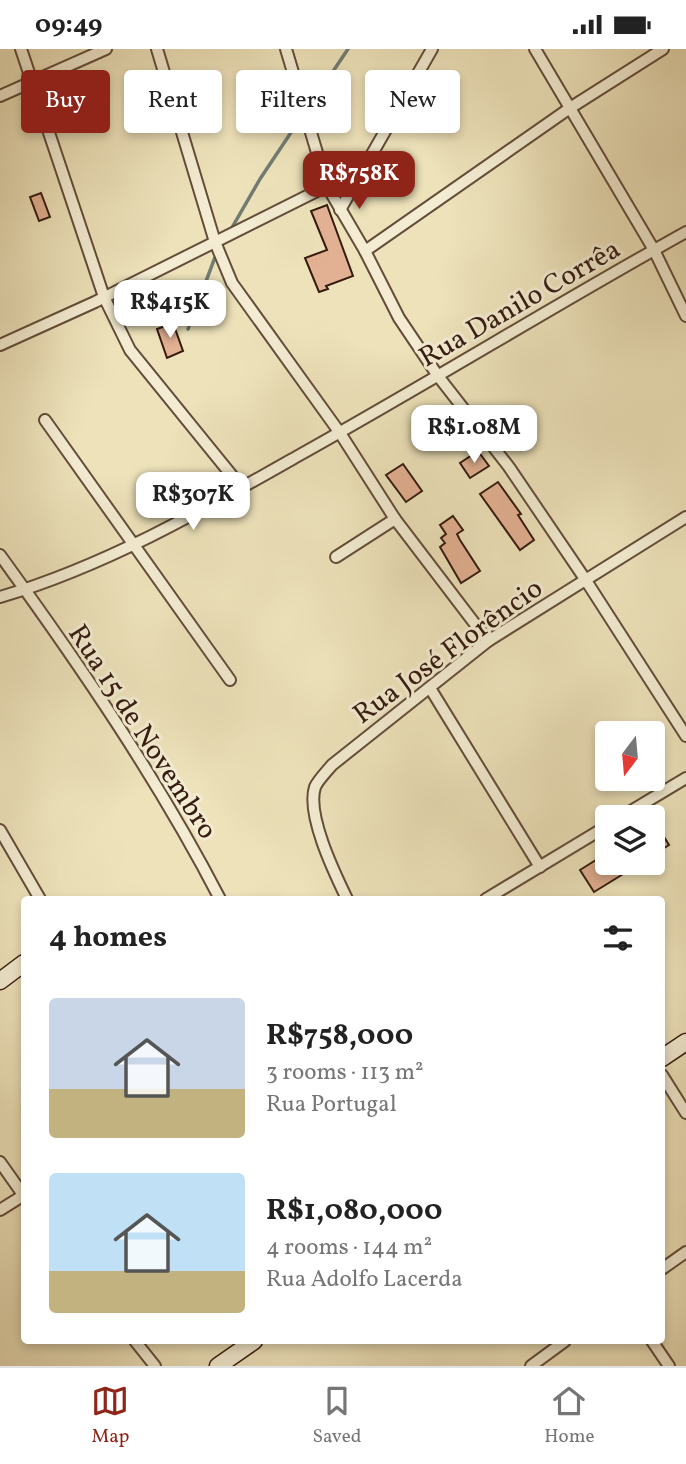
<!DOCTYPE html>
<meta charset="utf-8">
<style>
body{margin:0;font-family:Vollkorn,serif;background:#f2f2f2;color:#222;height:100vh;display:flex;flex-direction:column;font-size:26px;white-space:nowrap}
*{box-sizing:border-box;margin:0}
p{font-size:23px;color:#767676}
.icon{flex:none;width:38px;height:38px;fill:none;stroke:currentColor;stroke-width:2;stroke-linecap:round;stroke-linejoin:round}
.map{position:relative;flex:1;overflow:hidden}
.details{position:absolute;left:21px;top:847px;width:644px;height:448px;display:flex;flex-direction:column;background:#fff;border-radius:7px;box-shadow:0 4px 10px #0003}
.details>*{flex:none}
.top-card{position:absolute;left:21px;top:21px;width:644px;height:63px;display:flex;gap:14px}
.needle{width:46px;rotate:196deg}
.tools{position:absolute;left:595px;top:672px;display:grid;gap:14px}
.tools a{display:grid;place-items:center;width:70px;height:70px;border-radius:7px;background:#fff;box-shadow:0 4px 10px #0003;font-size:35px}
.price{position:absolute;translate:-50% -60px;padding:0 16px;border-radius:14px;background:#fff;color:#222;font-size:23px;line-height:46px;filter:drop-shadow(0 2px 4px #0008)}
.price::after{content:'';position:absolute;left:50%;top:42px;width:21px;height:16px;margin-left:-10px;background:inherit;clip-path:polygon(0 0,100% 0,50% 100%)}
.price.current{background:#8f2418;color:#fff}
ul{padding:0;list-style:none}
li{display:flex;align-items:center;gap:21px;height:175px;padding:0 28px}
li span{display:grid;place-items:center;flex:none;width:196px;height:140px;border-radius:7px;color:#555}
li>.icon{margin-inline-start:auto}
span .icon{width:84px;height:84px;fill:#fffc;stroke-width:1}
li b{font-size:30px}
h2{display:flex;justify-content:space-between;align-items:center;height:84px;padding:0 28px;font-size:30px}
.tag{padding:0 24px;border-radius:7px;background:#fff;box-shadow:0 4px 10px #0003;font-size:24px;line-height:63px}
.tag.current{background:#8f2418;color:#fff}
.status{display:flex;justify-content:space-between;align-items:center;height:49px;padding:0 35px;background:#fff;direction:ltr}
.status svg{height:19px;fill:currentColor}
.tab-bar{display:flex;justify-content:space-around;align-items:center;height:98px;border-top:2px solid #e0e0e0;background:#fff;font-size:19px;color:#767676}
.tab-bar a{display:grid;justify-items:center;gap:4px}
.tab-bar .current{color:#8f2418}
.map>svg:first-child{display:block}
</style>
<div class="status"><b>09:49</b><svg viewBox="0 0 49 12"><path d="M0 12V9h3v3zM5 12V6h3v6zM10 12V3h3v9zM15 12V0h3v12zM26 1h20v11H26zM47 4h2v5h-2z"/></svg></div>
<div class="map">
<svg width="686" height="1317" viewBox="0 0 686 1317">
<rect width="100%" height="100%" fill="#ede2ba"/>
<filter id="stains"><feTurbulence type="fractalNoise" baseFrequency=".00286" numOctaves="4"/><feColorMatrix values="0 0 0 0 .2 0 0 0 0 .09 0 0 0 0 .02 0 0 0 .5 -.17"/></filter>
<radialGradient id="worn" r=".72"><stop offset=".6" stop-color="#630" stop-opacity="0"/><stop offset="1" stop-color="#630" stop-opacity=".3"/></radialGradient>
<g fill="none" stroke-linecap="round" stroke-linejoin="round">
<g stroke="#717c72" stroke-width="3.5">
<path d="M 307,61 L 348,0"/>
<path d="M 230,182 L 260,130 L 302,67"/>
<path d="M 188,280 L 217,203"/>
</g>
</g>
<g fill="#e2b092" stroke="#351b10" stroke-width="2">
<path d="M 41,144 L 50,168 L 39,172 L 30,148 Z"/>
<path d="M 327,156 L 353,227 L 326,237 L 328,240 L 319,243 L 305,209 L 327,201 L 311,162 Z"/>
<path d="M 173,274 L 183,302 L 167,309 L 157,280 Z"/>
<path d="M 452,362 L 461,375 L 443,386 L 434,374 Z"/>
<path d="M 515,370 L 526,388 L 515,395 L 503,378 Z"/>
<path d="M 478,402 L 489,417 L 470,429 L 460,414 Z"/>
<path d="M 403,415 L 422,442 L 406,453 L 386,426 Z"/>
<path d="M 498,433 L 521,465 L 518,466 L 534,491 L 520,501 L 480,445 Z"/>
<path d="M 453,467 L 463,481 L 457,485 L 460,491 L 480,522 L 461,534 L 440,498 L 445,494 L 441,489 L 446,485 L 440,476 Z"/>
<path d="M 653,770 L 669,796 L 653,806 Z"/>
<path d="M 607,804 L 607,814 L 641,814 L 594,843 L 580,821 Z"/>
</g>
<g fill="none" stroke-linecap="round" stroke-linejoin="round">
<g stroke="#634d3a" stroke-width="14">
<g id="street">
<path d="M 21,0 L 104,248 L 130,301 L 242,439"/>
<path d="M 157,0 L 215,193 L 232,234 L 340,384 L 395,470 L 488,592"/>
<path d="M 286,0 L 327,137 L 365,202 L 399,269 L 438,327 L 509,418 L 585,530 L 686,687"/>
<path d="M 535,0 L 654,201 L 686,267"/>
<path d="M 0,47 L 106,0"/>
<path d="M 340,161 L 432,0"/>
<path d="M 365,202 L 570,59 L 663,0"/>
<path d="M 0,296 L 95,253 L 327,137"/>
<path d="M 45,371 L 230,631"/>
<path d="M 0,506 C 79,615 158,730 220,850"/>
<path d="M 336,508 L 395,470"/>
<path d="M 0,548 C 105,517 201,462 296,408 C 427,335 555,256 686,183"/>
<path d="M 430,639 L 540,818"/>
<path d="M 621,768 L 686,729"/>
<path d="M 0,781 L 40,850"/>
<path d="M 347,850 C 335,825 306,766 315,738 C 318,731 327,722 332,716 L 488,592 L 686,468"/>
<path d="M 486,850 L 607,777"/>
<path d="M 662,1026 L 686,1064"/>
<path d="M 0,1113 L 24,1147"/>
<path d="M 0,1161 L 24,1146"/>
<path d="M 662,1220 L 686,1203"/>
<path d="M 135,1292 L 155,1317"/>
<path d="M 652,1292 L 669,1317"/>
<path d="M 531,1317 L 565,1292"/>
</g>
</g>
<g stroke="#351b10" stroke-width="19">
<g id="secondary">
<path d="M 0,932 L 24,914"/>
<path d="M 662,1009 L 686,993"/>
<path d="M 218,1317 L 254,1292"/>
</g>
</g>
<use href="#street" stroke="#f3ecd2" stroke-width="10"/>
<use href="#secondary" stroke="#f3ecd2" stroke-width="16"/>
</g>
<g text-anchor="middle" stroke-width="6" stroke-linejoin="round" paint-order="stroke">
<g font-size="28" fill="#351b10" stroke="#f3ecd2">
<text transform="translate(519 253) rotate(-30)" y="10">Rua Danilo Corrêa</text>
<text transform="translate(447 601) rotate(-36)" y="10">Rua José Florêncio</text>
<text transform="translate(144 682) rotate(57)" y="10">Rua 15 de Novembro</text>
</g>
</g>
<rect width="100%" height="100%" filter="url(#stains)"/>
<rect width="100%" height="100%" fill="url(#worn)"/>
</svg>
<div class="tools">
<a><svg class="needle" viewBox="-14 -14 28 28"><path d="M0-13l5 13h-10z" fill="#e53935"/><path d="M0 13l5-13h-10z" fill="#767676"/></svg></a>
<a><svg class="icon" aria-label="layers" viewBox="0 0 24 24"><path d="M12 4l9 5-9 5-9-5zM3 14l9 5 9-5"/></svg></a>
</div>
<b class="price current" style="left:359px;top:162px">R$758K</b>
<b class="price" style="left:170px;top:291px">R$415K</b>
<b class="price" style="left:474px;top:416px">R$1.08M</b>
<b class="price" style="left:193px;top:483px">R$307K</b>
<div class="top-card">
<a class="tag current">Buy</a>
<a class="tag">Rent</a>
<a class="tag">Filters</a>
<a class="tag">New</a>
</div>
<section class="details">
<h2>4 homes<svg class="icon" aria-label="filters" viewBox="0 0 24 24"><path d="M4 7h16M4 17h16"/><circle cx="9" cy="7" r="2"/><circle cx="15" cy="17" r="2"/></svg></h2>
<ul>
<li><span style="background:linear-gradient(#c9d6e8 65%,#c2b280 0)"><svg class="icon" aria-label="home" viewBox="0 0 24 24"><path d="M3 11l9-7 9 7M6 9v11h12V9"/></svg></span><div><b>R$758,000</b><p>3 rooms · 113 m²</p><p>Rua Portugal</p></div></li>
<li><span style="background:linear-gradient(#bfe0f5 70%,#c2b280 0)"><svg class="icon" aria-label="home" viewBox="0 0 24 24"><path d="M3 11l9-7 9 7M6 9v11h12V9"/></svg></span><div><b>R$1,080,000</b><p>4 rooms · 144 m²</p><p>Rua Adolfo Lacerda</p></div></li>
</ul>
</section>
</div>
<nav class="tab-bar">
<a class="current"><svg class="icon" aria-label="map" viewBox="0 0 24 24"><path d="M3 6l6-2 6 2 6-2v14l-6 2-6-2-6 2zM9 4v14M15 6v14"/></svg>Map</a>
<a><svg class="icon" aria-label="saved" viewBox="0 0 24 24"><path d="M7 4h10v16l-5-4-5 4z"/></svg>Saved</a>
<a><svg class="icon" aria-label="home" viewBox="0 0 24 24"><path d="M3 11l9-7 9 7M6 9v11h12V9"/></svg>Home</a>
</nav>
